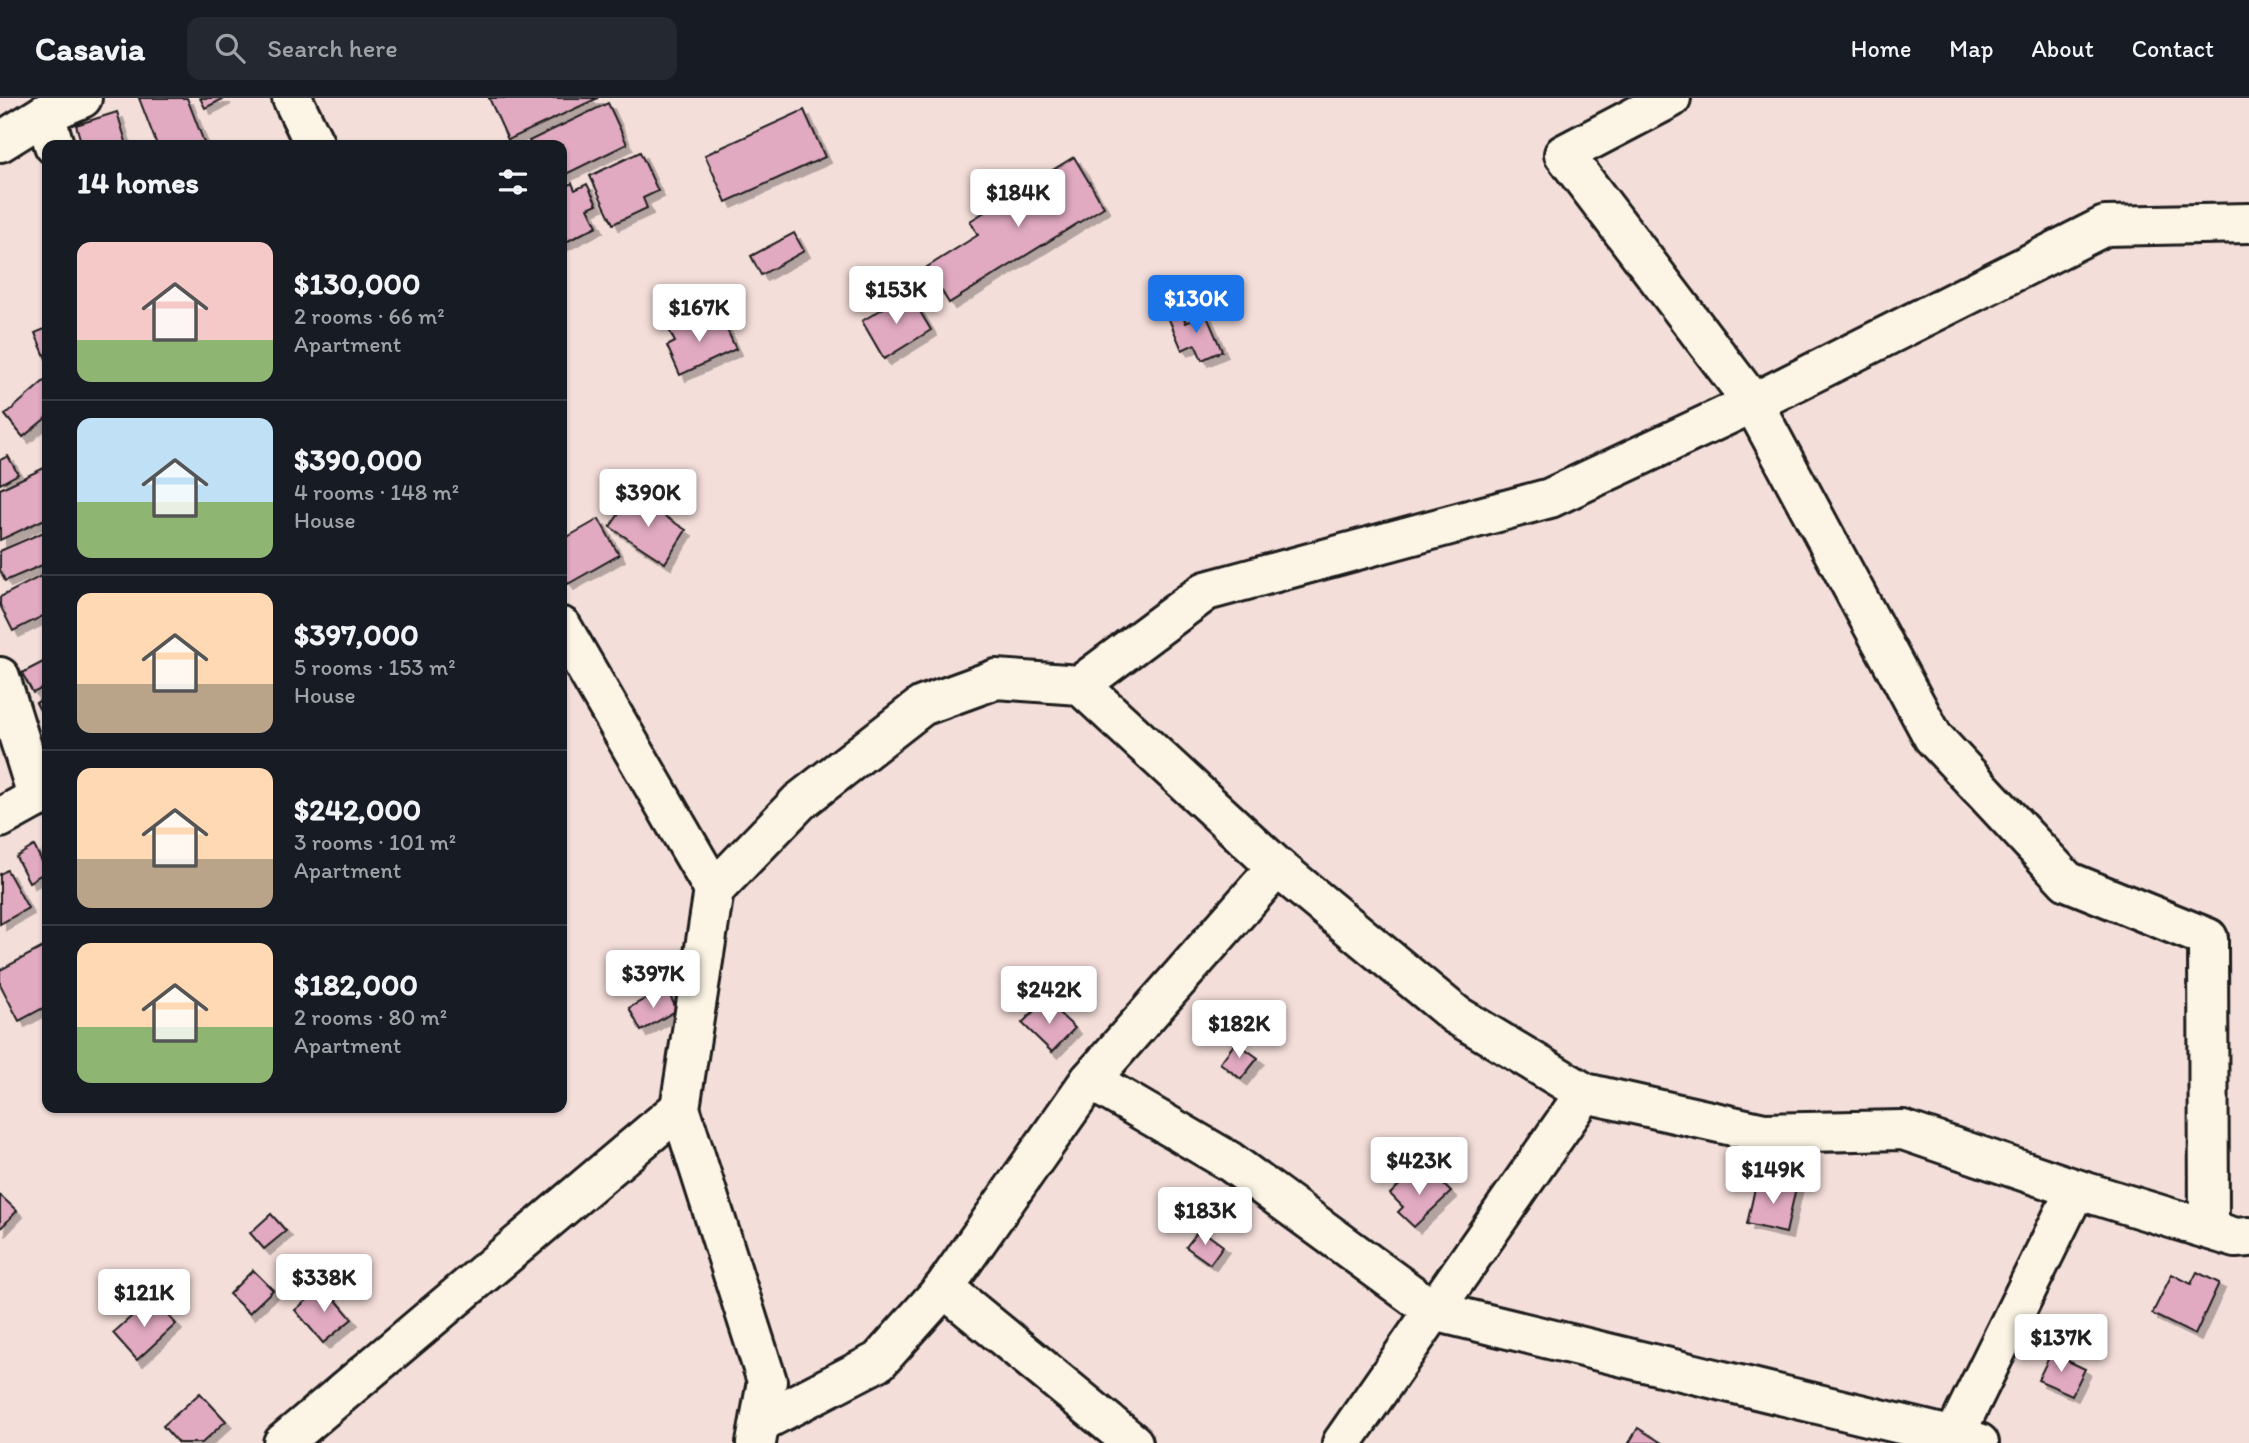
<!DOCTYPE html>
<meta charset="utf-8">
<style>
body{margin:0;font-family:Itim,sans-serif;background:#242831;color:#f1f3f6;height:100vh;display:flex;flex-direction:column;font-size:26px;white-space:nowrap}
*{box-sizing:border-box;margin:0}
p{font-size:23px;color:#9ea1a6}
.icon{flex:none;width:38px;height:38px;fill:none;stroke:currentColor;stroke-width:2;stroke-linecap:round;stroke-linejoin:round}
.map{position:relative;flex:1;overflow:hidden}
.drawer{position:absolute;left:42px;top:42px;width:525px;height:973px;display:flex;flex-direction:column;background:#171b24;border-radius:14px;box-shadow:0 2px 5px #0004}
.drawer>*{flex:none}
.price{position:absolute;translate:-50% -60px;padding:0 16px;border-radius:7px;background:#fff;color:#222;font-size:23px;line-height:46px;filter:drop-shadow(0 2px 4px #0008)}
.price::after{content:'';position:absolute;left:50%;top:42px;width:21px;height:16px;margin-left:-10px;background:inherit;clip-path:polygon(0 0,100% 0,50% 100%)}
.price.selected{background:#1a73e8;color:#fff}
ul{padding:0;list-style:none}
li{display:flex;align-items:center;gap:21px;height:175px;padding:0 35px}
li+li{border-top:2px solid #363941}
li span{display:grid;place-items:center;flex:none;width:196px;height:140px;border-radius:14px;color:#555}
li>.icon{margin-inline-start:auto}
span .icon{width:84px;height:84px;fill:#fffc;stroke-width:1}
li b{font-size:30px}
h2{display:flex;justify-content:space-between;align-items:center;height:84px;padding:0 35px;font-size:30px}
header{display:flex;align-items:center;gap:42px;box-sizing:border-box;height:98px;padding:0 35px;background:#171b24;border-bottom:2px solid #363941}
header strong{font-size:33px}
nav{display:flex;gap:38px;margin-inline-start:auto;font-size:24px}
.search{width:490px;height:63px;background:#242831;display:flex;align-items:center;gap:18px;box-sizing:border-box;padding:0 24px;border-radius:14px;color:#9ea1a6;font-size:26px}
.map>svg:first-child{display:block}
</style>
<header>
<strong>Casavia</strong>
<div class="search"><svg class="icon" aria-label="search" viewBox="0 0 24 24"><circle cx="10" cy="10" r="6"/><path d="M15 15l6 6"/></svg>Search here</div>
<nav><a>Home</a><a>Map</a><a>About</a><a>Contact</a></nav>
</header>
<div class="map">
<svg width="2249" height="1345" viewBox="0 0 2249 1345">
<defs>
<filter id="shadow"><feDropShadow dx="6" dy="6" stdDeviation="0" flood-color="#0004"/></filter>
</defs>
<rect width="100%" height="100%" fill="#f4deda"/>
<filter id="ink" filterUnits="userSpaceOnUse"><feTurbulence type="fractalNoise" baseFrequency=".0143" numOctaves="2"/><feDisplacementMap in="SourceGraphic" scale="14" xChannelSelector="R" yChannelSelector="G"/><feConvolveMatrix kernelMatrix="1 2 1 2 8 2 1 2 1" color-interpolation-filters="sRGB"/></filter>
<g filter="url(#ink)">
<g fill="#e1aac1" stroke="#1c1c1c" stroke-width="2" filter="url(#shadow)">
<path d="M 139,0 L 187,0 L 205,47 L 157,47 Z"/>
<path d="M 200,0 L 225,0 L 205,10 Z"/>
<path d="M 489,0 L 598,0 L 508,42 Z"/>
<path d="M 608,5 L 627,46 L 562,78 L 562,47 L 531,47 L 529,43 Z"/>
<path d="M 804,12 L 825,59 L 726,104 L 705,57 Z"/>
<path d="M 117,14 L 127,47 L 82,47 L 76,27 Z"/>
<path d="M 640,54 L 658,93 L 643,100 L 647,110 L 613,126 L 590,78 Z"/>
<path d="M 1074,59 L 1104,109 L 949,205 L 927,169 L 978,137 L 970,123 Z"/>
<path d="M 572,85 L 575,92 L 587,86 L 597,106 L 588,110 L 597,128 L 562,146 L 562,90 Z"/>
<path d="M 794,135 L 804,153 L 761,177 L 751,158 Z"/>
<path d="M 909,195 L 931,232 L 884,261 L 862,223 Z"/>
<path d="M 1181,213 L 1186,225 L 1206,216 L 1222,253 L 1202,262 L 1195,246 L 1182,252 L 1168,219 Z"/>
<path d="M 721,219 L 736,251 L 680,277 L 667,248 L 675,244 L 668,230 L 687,220 L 693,232 Z"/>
<path d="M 47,230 L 47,263 L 35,235 Z"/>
<path d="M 44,283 L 47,287 L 47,319 L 23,339 L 5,317 Z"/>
<path d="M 8,358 L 18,376 L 0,386 L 0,362 Z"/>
<path d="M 46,369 L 47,420 L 0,442 L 0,391 Z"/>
<path d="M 632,397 L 686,432 L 665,465 L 610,429 Z"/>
<path d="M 599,421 L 619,457 L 568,486 L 562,475 L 562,442 Z"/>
<path d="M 46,433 L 47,465 L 5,483 L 0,472 L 0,453 Z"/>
<path d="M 41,478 L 47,490 L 47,516 L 13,533 L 0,507 L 0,499 Z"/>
<path d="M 47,562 L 47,588 L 33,595 L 22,575 Z"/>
<path d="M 47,599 L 47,625 L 36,605 Z"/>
<path d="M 34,748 L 47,773 L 29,784 L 16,759 Z"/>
<path d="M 7,772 L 28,810 L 0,826 L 0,776 Z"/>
<path d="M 47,847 L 47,908 L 19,923 L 0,886 L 0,872 Z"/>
<path d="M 657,894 L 660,899 L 668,894 L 677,912 L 641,933 L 629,910 Z"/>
<path d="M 1045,902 L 1075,930 L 1052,954 L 1022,925 Z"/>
<path d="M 1236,944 L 1258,960 L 1241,981 L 1220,965 Z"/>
<path d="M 1415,1072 L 1426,1083 L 1434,1077 L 1451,1094 L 1414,1129 L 1398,1114 L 1403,1109 L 1390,1096 Z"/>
<path d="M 1777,1080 L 1797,1085 L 1786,1135 L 1747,1126 L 1756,1086 L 1775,1090 Z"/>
<path d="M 0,1097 L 17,1113 L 0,1131 Z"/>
<path d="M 271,1116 L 286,1133 L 264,1151 L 250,1135 Z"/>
<path d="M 1200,1131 L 1223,1148 L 1210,1166 L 1186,1149 Z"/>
<path d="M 253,1172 L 273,1192 L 249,1215 L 229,1196 Z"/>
<path d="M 2197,1174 L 2219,1185 L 2195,1237 L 2152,1216 L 2172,1176 L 2191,1186 Z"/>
<path d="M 324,1188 L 352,1221 L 323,1245 L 295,1212 Z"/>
<path d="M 152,1200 L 176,1226 L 137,1262 L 113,1235 Z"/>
<path d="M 2051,1255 L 2085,1271 L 2072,1297 L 2038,1282 Z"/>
<path d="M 200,1295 L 226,1323 L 202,1345 L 178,1345 L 163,1328 Z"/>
<path d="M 1638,1330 L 1662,1345 L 1629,1345 Z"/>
</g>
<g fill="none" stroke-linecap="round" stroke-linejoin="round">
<g stroke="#1c1c1c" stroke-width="44">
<g id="minor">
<path d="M 292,0 L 315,47"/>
<path d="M 1671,0 L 1564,56 L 1753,305 L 1933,639 L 2067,783 L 2208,840 L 2209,1131"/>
<path d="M 45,16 L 54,47"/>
<path d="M 0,44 L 45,16 L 82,0"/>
<path d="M 562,529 L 714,792"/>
<path d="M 0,579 L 38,700"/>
<path d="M 1080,587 L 1206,493 L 1550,400 L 1753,305 L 2105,128 L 2249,125"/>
<path d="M 0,720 L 47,694"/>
<path d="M 1090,982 L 1229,1063 L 1434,1213 L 1979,1345"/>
<path d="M 944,1190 L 1133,1345"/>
<path d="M 761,1324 L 879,1263 L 944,1190 L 1090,982 L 1277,769"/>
<path d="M 283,1345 L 680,1010"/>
<path d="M 756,1345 L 767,1283 L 680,1010 L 714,792 L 799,704 L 922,608 L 996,581 L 1080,587 L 1277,769 L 1456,917 L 1585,995 L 1764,1035 L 1903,1032 L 2076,1091 L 2236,1140 L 2249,1139"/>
<path d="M 1342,1345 L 1585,995"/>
<path d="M 1951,1345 L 2076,1091"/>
</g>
</g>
<use href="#minor" stroke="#fcf5e5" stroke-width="38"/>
</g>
</g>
</svg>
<b class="price" style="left:1018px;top:131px">$184K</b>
<b class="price" style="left:896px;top:228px">$153K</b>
<b class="price selected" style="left:1196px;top:237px">$130K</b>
<b class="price" style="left:699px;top:246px">$167K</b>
<b class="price" style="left:648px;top:431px">$390K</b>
<b class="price" style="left:653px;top:912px">$397K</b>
<b class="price" style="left:1049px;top:928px">$242K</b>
<b class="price" style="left:1239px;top:962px">$182K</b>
<b class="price" style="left:1419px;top:1099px">$423K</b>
<b class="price" style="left:1773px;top:1108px">$149K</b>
<b class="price" style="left:1205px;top:1149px">$183K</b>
<b class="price" style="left:324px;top:1216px">$338K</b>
<b class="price" style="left:144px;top:1231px">$121K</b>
<b class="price" style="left:2061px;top:1276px">$137K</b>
<section class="drawer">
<h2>14 homes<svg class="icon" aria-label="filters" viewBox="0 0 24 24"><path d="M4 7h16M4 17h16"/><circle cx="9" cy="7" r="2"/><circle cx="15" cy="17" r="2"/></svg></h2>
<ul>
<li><span style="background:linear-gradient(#f6c9c9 70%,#8fb573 0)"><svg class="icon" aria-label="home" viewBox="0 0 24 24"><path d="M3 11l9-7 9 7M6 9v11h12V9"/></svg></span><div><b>$130,000</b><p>2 rooms · 66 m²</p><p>Apartment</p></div></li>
<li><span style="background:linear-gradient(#bfe0f5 60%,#8fb573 0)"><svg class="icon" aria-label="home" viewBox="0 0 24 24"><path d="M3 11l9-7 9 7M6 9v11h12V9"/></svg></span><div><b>$390,000</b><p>4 rooms · 148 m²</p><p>House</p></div></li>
<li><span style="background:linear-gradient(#ffd9b3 65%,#b9a48a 0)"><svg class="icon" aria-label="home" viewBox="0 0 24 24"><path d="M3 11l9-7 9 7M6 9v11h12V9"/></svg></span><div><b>$397,000</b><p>5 rooms · 153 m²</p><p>House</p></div></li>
<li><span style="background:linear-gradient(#ffd9b3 65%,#b9a48a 0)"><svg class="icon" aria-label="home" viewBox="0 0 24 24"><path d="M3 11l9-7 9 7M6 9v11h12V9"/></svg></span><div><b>$242,000</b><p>3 rooms · 101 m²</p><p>Apartment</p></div></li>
<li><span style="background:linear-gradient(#ffd9b3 60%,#8fb573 0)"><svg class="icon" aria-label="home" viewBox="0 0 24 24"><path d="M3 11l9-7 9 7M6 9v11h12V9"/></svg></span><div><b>$182,000</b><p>2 rooms · 80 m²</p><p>Apartment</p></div></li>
</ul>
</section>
</div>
